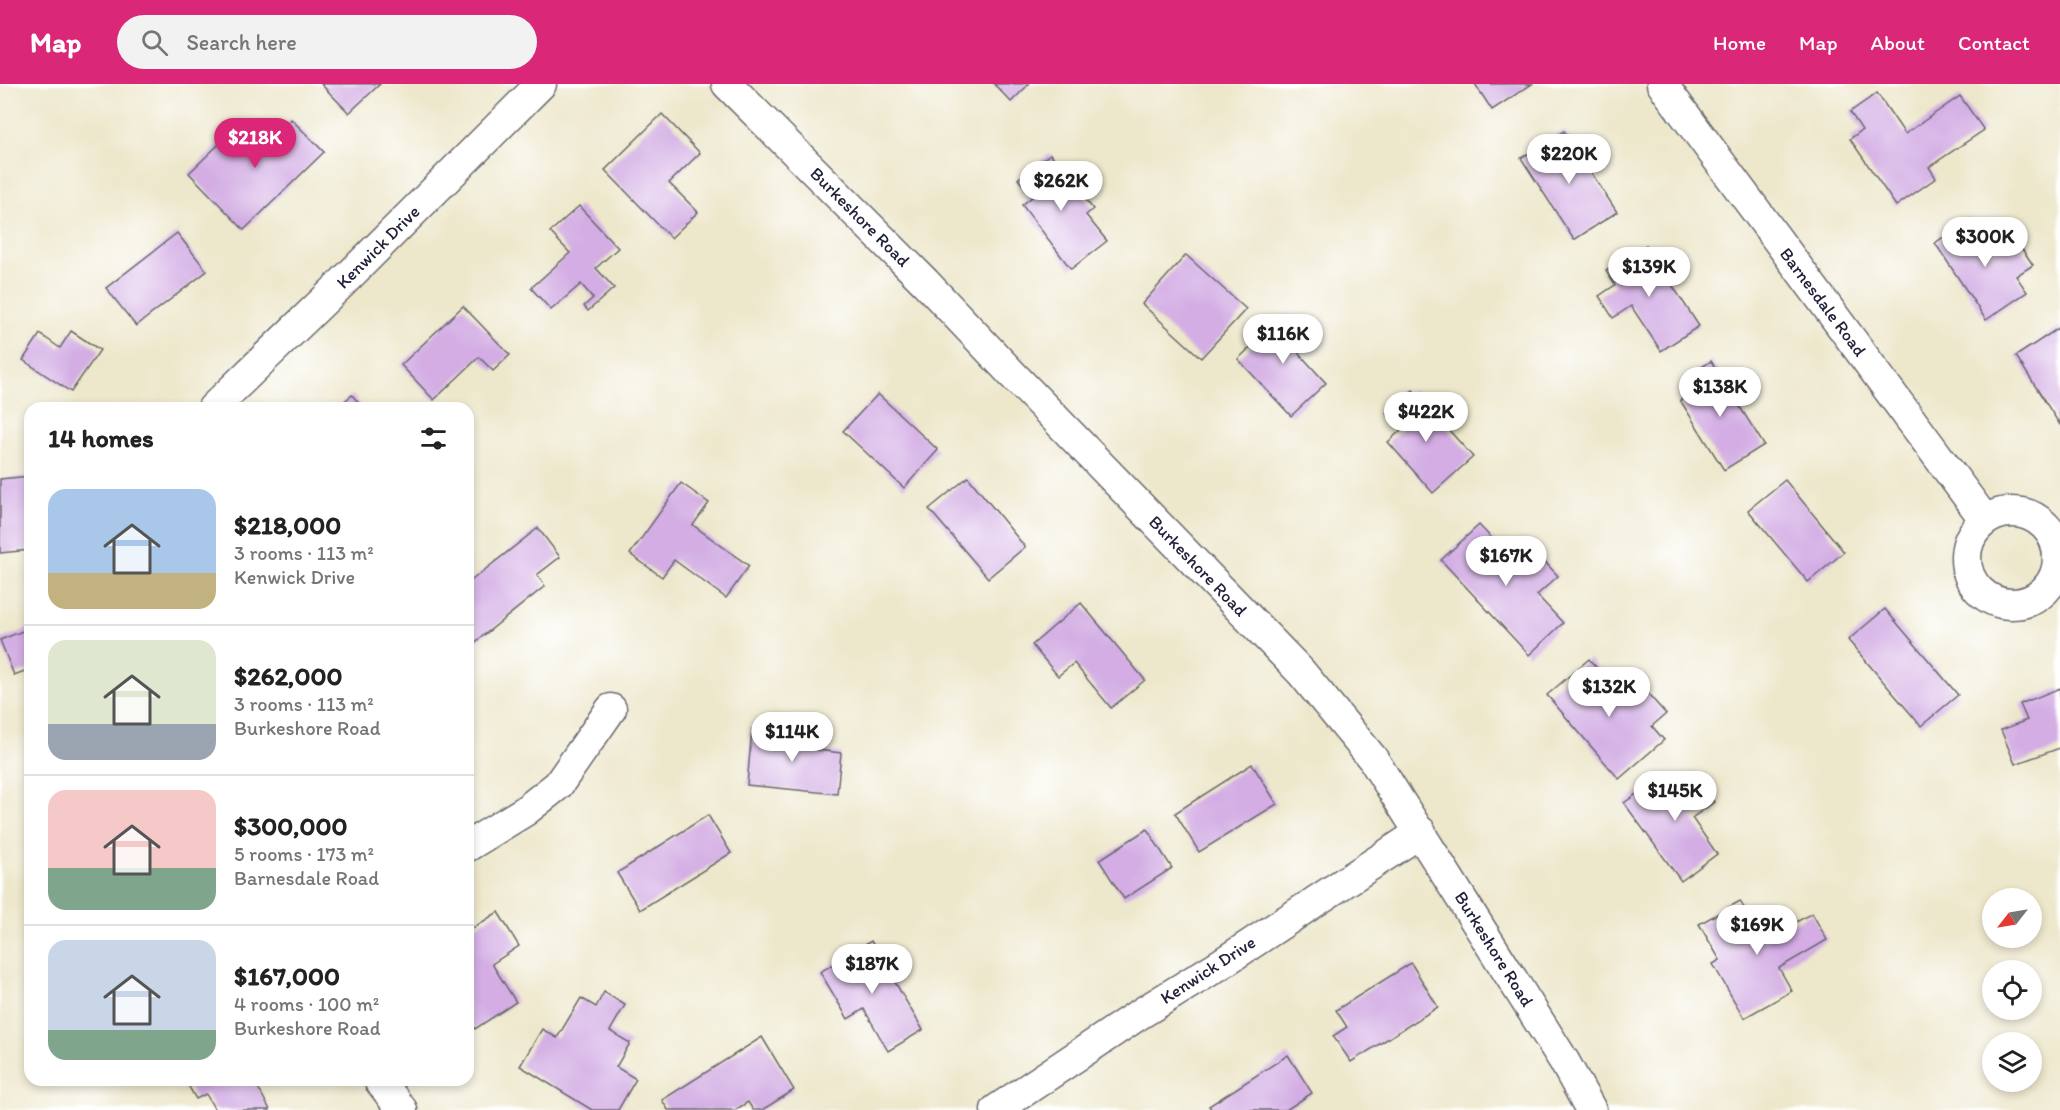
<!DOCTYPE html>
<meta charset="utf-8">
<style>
body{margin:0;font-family:Itim,sans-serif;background:#f2f2f2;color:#222;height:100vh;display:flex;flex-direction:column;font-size:22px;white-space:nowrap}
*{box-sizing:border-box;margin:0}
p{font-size:20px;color:#767676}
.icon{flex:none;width:33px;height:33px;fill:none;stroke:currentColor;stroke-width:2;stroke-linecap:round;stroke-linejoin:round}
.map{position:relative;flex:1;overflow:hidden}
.sheet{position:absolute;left:24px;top:318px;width:450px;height:684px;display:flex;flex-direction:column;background:#fff;border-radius:18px;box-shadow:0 3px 9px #0003}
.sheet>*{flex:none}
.needle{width:39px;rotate:239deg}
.tools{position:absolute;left:1982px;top:804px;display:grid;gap:12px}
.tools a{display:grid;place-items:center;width:60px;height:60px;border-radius:50%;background:#fff;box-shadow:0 3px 9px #0003;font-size:30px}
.price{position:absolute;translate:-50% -51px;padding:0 14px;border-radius:21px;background:#fff;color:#222;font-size:20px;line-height:39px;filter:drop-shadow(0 2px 3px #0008)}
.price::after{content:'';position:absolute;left:50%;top:36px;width:18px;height:14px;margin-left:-9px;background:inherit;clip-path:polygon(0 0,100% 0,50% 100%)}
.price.on{background:#db2777;color:#fff}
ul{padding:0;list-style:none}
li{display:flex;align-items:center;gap:18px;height:150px;padding:0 24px}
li+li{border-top:2px solid #e0e0e0}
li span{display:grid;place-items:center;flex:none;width:168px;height:120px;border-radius:18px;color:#555}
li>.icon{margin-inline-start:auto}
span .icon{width:72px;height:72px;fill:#fffc;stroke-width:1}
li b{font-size:26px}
h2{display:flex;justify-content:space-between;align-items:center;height:72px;padding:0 24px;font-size:26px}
header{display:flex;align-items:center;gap:36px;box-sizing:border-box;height:84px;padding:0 30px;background:#db2777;color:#fff}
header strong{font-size:28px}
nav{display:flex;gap:33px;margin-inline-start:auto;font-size:21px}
.search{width:420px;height:54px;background:#f2f2f2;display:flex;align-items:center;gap:15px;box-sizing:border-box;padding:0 21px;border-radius:33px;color:#767676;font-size:22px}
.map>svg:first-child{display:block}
</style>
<header>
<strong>Map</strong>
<div class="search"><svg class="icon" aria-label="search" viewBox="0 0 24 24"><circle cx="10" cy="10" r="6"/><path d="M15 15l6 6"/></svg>Search here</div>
<nav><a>Home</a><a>Map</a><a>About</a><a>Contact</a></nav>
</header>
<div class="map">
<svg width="2060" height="1026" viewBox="0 0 2060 1026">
<rect width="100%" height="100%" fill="#fff"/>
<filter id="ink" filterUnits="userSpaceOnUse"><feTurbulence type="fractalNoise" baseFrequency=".0167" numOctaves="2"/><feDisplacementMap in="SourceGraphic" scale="12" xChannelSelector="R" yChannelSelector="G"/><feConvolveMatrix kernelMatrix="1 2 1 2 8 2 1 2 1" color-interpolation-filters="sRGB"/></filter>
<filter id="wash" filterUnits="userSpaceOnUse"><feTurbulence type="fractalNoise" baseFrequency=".008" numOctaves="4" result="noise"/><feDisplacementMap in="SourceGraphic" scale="24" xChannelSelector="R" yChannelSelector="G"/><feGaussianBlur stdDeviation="1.35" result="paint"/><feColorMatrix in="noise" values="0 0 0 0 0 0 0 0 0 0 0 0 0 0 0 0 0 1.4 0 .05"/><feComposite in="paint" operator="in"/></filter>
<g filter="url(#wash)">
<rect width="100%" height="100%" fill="#ede7cb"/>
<g id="blocks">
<g fill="#d3ade4">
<path d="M 321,0 L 380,0 L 349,29 Z"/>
<path d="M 994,0 L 1029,0 L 1011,18 Z"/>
<path d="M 1475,0 L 1532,0 L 1492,26 Z"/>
<path d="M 1877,9 L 1905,50 L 1960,12 L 1984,46 L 1929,83 L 1936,94 L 1896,122 L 1850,55 L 1862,46 L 1850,28 Z"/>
<path d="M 662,30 L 700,69 L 669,99 L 698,128 L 671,154 L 605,86 Z"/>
<path d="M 291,35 L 324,68 L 244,146 L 189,89 L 239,41 L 251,54 L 266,40 L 276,50 Z"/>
<path d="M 1564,47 L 1617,128 L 1574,156 L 1521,74 Z"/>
<path d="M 1050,70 L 1093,125 L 1086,131 L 1107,157 L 1071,185 L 1022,121 L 1032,113 L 1018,95 Z"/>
<path d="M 579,122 L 618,164 L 596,184 L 614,204 L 588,227 L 584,222 L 593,214 L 581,200 L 551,226 L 531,204 L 570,169 L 550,148 Z"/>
<path d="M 1970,135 L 1993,169 L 2015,155 L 2033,181 L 2016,192 L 2027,208 L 1986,236 L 1935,159 Z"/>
<path d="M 177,149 L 207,187 L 136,242 L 106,204 Z"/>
<path d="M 1646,161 L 1699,242 L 1661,267 L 1631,222 L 1613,234 L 1599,212 L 1615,201 L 1606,187 Z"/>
<path d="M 1186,171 L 1246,225 L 1201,274 L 1142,220 Z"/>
<path d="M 463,222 L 510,271 L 493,287 L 479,273 L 434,316 L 401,281 Z"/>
<path d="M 1287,229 L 1310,254 L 1296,266 L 1326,299 L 1291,332 L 1238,275 Z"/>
<path d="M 2060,243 L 2060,341 L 2016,272 Z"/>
<path d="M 71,247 L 100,266 L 71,308 L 23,276 L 40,250 L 60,264 Z"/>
<path d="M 1711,277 L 1764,361 L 1724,386 L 1680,316 L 1697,305 L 1688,292 Z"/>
<path d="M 1413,306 L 1473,373 L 1433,409 L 1388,358 L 1401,346 L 1386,329 Z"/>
<path d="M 878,310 L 938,366 L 904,404 L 843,347 Z"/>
<path d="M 352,311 L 363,324 L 336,324 Z"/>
<path d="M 30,392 L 30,466 L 0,469 L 0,395 Z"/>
<path d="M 968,393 L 1025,463 L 988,494 L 929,425 Z"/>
<path d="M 1785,396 L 1844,468 L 1808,498 L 1748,426 Z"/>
<path d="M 681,399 L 709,419 L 693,441 L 749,482 L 726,514 L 674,476 L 662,493 L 630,470 Z"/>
<path d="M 1479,441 L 1519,483 L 1536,468 L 1558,492 L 1537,511 L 1563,539 L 1529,571 L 1441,476 Z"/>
<path d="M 538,444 L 560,473 L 537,491 L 545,502 L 468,564 L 468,499 Z"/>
<path d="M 1081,519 L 1145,596 L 1111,624 L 1074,579 L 1058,592 L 1032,561 Z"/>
<path d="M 1885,525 L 1958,611 L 1921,642 L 1848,556 Z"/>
<path d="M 30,544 L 30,585 L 14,591 L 0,556 Z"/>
<path d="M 1589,575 L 1625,617 L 1642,603 L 1666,630 L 1652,642 L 1664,656 L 1619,695 L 1547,611 Z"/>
<path d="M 2060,604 L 2060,664 L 2015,680 L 2001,646 L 2027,636 L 2020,620 Z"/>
<path d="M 752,645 L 818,651 L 817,666 L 841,669 L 837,710 L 747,701 Z"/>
<path d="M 1252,680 L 1277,720 L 1199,768 L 1175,729 Z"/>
<path d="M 1667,688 L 1676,701 L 1693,689 L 1714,718 L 1692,734 L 1717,770 L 1681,797 L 1624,719 Z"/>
<path d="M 708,731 L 731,769 L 640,826 L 617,789 Z"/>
<path d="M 1147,745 L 1172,784 L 1124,815 L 1099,776 Z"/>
<path d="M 1740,817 L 1763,857 L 1812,829 L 1827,856 L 1779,884 L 1792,907 L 1744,934 L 1713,880 L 1720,876 L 1699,840 Z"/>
<path d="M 498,828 L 519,862 L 492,880 L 516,918 L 475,945 L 468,935 L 468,847 Z"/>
<path d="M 871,857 L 923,946 L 888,967 L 864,925 L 848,935 L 820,888 Z"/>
<path d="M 1411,879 L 1438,923 L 1351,978 L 1333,952 L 1347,943 L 1336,926 Z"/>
<path d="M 604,908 L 625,921 L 610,947 L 630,959 L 616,983 L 636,995 L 618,1026 L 592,1026 L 520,982 L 542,945 L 557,954 L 581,914 L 596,923 Z"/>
<path d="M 762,953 L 794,1006 L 762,1026 L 753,1026 L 748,1018 L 735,1026 L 668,1026 L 662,1016 Z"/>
<path d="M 1288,971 L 1312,1009 L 1286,1026 L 1212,1026 L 1209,1022 Z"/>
<path d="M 185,996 L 254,996 L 270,1026 L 215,1026 L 206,1010 L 196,1015 Z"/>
</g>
</g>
</g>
<g filter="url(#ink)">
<use href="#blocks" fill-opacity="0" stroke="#69676d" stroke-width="1.5"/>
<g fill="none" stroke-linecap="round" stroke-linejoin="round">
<g stroke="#69676d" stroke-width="33">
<g id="street">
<path d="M 727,0 L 925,198 L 1013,291 L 1301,588 L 1373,675 L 1564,977 L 1591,1026"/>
<path d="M 1662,0 L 1985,436"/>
<path d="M 213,324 L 340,201 L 541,0"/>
<circle cx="2012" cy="474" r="46"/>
<path d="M 468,762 L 525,727 L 558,701 L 611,625"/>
<path d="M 379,996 L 402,1026"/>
<path d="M 996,1026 L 1135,933 L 1219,881 L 1421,748"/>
</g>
</g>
<use href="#street" stroke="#fff" stroke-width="30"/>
</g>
</g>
<g text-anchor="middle" stroke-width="6" stroke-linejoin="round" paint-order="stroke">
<g font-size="18" fill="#22223b" stroke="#fff">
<text transform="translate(860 133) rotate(45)" y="6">Burkeshore Road</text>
<text transform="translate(378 163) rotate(-45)" y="6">Kenwick Drive</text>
<text transform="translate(1823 218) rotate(53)" y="6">Barnesdale Road</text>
<text transform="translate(1198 482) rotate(46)" y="6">Burkeshore Road</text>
<text transform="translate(1494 865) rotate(58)" y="6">Burkeshore Road</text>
<text transform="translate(1208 886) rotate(-33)" y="6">Kenwick Drive</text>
</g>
</g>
</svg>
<div class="tools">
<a><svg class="needle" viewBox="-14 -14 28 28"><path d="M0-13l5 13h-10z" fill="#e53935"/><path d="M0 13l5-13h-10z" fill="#767676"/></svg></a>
<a><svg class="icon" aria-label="locate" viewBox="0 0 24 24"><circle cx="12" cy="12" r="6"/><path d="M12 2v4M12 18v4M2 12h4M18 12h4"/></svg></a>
<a><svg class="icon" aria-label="layers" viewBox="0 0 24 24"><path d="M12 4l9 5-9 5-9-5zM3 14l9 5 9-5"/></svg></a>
</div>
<b class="price on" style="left:255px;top:85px">$218K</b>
<b class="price" style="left:1569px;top:101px">$220K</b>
<b class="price" style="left:1061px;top:128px">$262K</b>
<b class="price" style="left:1985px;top:184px">$300K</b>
<b class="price" style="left:1649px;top:214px">$139K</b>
<b class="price" style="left:1283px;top:281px">$116K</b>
<b class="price" style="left:1720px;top:334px">$138K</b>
<b class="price" style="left:1426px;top:359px">$422K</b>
<b class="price" style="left:1506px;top:503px">$167K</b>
<b class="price" style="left:1609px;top:634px">$132K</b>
<b class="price" style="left:792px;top:679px">$114K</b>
<b class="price" style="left:1675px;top:738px">$145K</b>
<b class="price" style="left:1757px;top:872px">$169K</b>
<b class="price" style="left:872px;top:911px">$187K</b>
<section class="sheet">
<h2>14 homes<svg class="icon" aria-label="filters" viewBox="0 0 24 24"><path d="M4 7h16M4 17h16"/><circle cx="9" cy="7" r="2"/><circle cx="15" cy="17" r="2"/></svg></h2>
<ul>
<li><span style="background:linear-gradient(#a9c7e8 70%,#c2b280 0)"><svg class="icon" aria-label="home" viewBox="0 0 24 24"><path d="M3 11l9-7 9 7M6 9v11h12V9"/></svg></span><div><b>$218,000</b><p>3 rooms · 113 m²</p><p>Kenwick Drive</p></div></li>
<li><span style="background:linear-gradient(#dfe7d0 70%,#9aa5b1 0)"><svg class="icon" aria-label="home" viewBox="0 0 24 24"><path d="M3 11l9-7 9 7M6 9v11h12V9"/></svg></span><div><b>$262,000</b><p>3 rooms · 113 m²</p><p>Burkeshore Road</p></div></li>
<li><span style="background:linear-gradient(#f6c9c9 65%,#7fa58c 0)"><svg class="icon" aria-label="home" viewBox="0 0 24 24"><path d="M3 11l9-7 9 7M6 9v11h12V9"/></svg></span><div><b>$300,000</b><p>5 rooms · 173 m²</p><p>Barnesdale Road</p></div></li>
<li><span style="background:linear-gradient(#c9d6e8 75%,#7fa58c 0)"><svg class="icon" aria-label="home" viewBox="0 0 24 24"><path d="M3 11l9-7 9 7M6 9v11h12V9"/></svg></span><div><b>$167,000</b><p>4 rooms · 100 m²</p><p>Burkeshore Road</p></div></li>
</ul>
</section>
</div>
